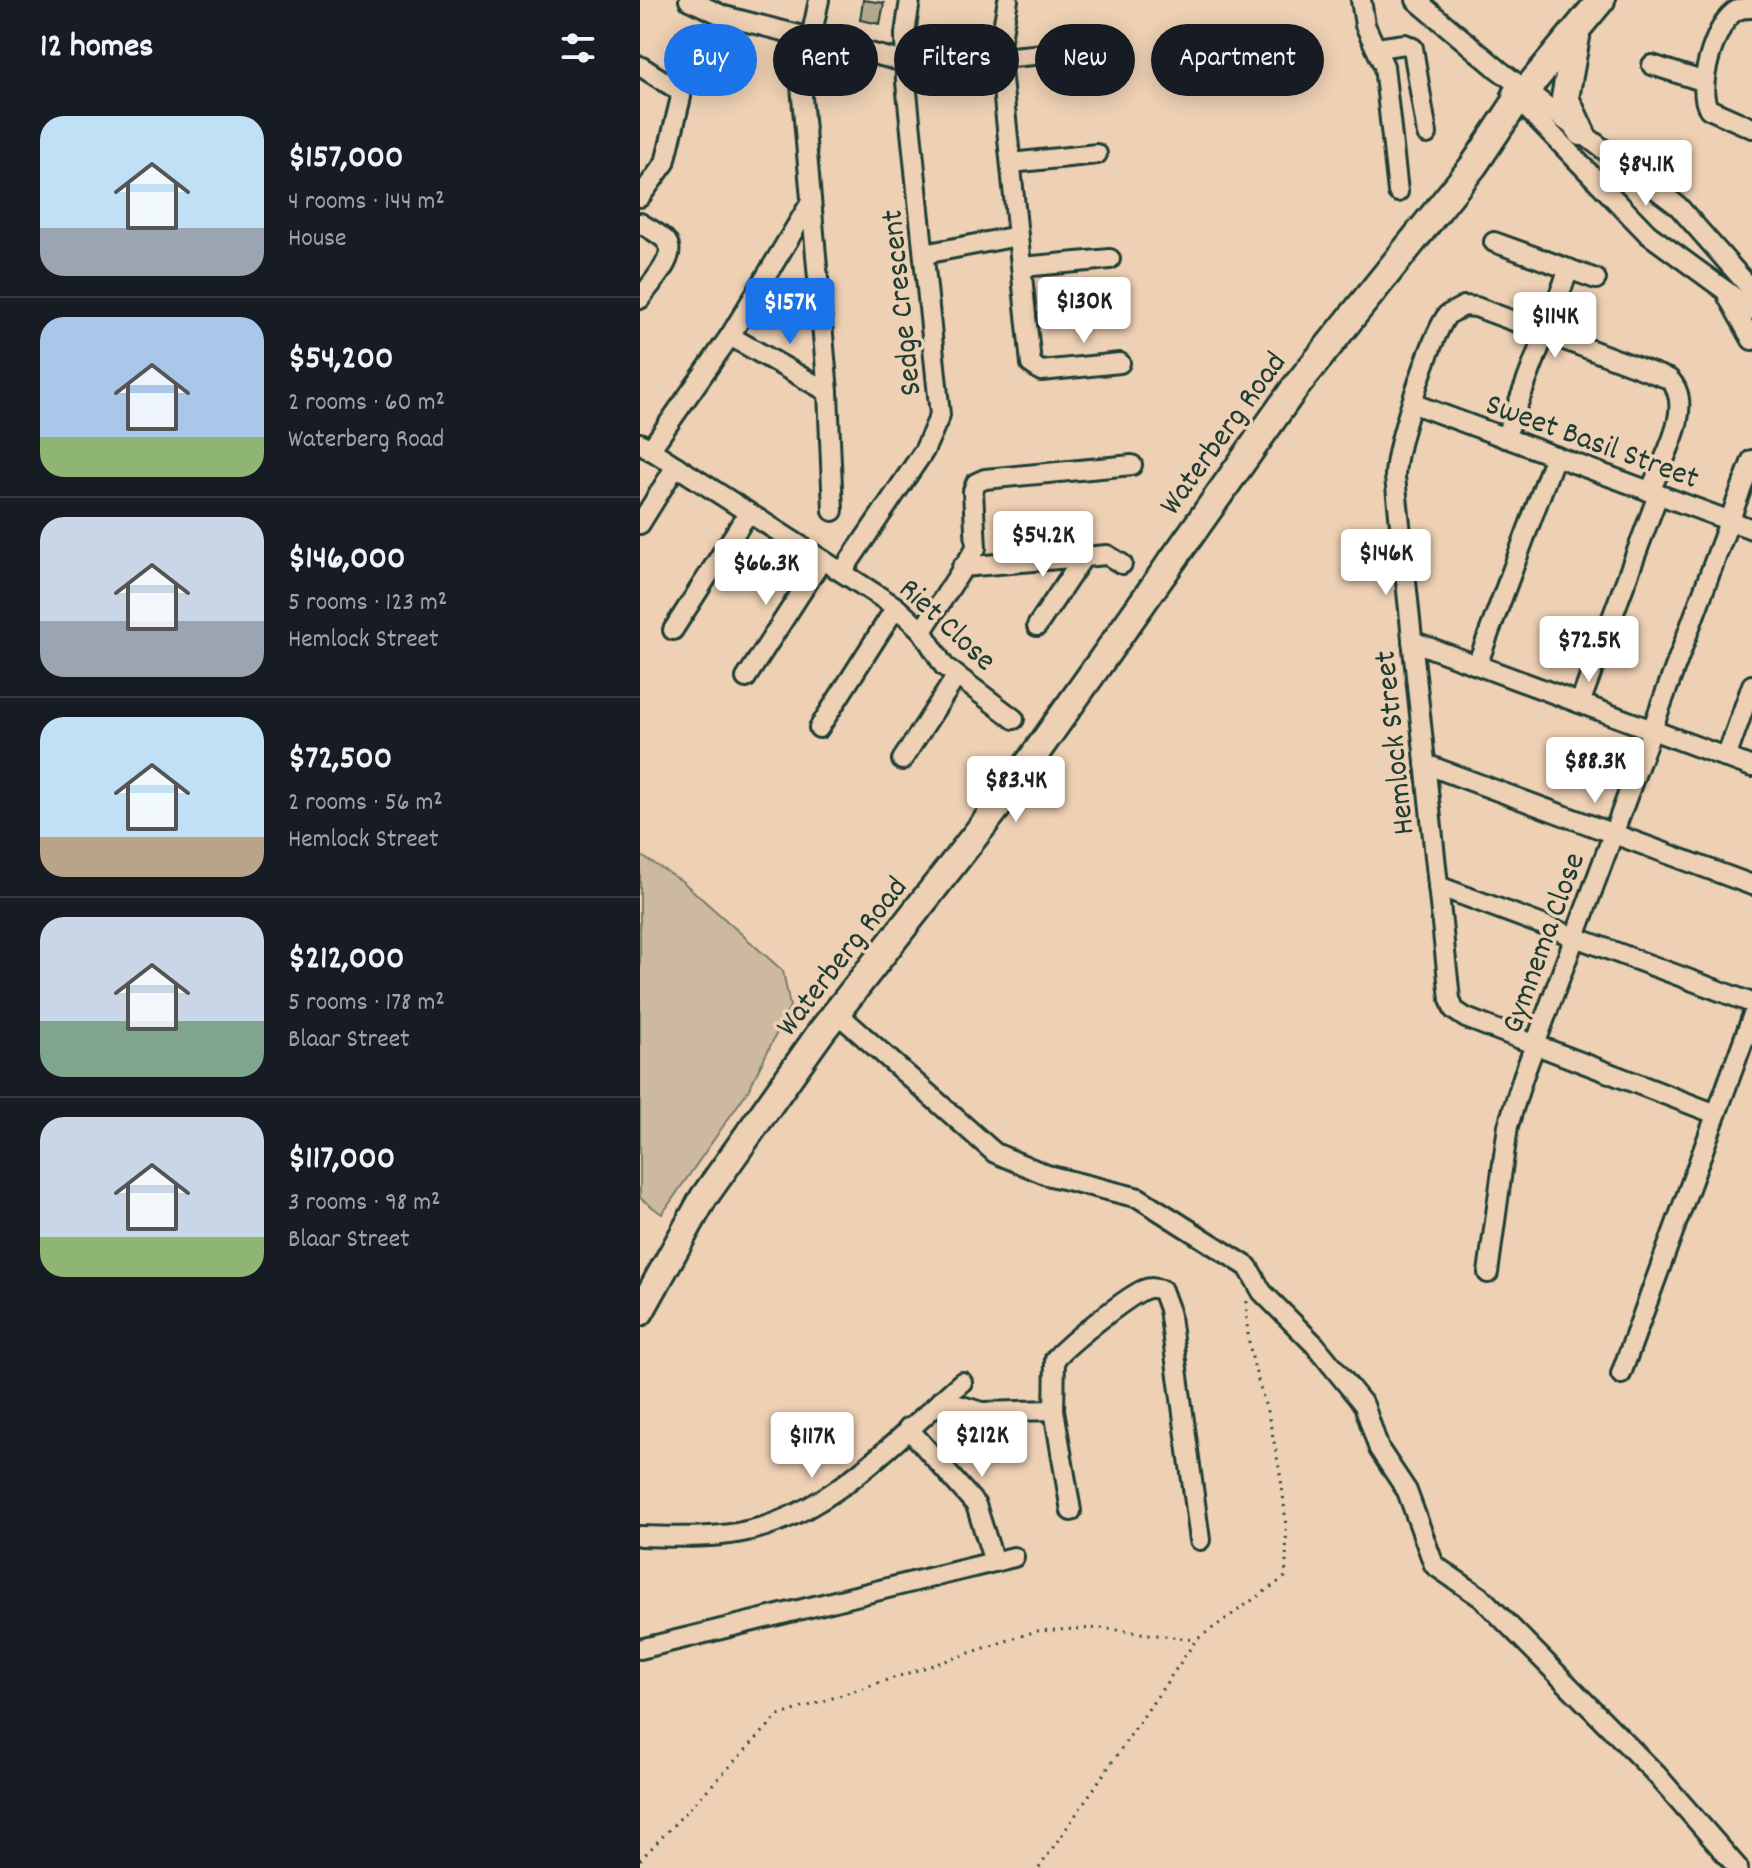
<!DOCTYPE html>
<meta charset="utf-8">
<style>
body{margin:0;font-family:Dekko,sans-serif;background:#20242c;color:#f1f3f6;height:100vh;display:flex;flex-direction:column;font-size:30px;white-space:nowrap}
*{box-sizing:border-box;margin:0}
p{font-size:26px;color:#9ea1a6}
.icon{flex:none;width:44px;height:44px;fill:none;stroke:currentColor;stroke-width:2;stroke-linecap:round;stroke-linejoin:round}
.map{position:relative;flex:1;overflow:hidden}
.panel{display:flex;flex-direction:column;background:#171b24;width:640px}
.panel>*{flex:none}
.guide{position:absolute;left:24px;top:24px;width:760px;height:72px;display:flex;gap:16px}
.price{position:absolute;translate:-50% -68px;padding:0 18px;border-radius:8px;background:#fff;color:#222;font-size:26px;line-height:52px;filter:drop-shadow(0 2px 4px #0008)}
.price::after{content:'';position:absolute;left:50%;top:48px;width:24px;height:18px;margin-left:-12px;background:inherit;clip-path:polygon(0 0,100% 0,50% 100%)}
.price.current{background:#1a73e8;color:#fff}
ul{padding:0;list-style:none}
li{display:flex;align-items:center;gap:24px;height:200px;padding:0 40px}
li+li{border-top:2px solid #363941}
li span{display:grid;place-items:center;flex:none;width:224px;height:160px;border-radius:24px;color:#555}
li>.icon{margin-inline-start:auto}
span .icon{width:96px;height:96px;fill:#fffc;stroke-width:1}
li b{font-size:34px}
h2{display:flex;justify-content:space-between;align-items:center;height:96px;padding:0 40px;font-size:34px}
.pill{padding:0 28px;border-radius:36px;background:#171b24;box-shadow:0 4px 20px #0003;font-size:28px;line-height:72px}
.pill.current{background:#1a73e8;color:#fff}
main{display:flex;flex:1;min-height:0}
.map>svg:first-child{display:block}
</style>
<main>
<section class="panel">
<h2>12 homes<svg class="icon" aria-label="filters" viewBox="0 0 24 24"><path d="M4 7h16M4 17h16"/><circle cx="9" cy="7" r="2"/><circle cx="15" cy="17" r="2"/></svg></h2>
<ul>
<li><span style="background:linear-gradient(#bfe0f5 70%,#9aa5b1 0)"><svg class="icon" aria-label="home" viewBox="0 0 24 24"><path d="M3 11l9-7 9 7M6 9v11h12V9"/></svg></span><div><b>$157,000</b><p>4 rooms · 144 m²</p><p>House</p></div></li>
<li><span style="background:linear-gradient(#a9c7e8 75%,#8fb573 0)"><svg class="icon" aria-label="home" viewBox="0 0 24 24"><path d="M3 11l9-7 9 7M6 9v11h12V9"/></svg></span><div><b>$54,200</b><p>2 rooms · 60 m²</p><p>Waterberg Road</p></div></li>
<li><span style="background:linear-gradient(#c9d6e8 65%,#9aa5b1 0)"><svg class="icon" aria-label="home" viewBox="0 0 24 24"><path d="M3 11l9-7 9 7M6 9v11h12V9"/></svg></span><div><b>$146,000</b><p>5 rooms · 123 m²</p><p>Hemlock Street</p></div></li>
<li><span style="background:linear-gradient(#bfe0f5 75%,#b9a48a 0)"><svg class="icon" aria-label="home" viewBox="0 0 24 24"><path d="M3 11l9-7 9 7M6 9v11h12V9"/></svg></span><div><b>$72,500</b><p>2 rooms · 56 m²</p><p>Hemlock Street</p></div></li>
<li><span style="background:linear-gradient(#c9d6e8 65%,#7fa58c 0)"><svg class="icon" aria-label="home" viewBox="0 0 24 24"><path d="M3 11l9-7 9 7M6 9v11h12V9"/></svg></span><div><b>$212,000</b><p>5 rooms · 178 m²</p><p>Blaar Street</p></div></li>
<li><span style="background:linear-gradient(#c9d6e8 75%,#8fb573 0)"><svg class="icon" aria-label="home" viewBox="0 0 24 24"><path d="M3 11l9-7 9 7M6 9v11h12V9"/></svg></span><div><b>$117,000</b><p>3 rooms · 98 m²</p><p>Blaar Street</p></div></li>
</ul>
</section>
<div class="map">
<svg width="1112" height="1868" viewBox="0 0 1112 1868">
<rect width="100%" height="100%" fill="#eed1b4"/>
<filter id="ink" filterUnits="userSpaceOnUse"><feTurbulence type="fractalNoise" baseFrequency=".0125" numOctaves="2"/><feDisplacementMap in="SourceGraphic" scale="16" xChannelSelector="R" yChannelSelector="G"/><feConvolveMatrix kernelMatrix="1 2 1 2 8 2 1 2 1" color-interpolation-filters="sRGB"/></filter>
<g filter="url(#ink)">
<path fill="#ccb99f" stroke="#767b6a" stroke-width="2" d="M 0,855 L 42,881 L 143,971 L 150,1006 L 109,1089 L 22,1214 L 0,1198 Z"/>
<path fill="#b4a790" stroke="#1f3d34" stroke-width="2" d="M 223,0 L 244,3 L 240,24 L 220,20 Z"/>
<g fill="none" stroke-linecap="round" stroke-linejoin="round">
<g stroke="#1f3d34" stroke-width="24">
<g id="street">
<path d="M 49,0 L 84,16 L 265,62"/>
<path d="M 368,0 L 359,50 L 391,364 L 401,371 L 480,363"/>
<path d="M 721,0 L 725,25 L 744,66 L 758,192"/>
<path d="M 776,0 L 859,70 L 1038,206 L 1112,290"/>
<path d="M 1112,8 C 1105,8 1099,8 1093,13 C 1075,26 1055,90 1069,109 L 1112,128"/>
<path d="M 171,38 L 179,0"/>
<path d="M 737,48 L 765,44 L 773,48 L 787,134"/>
<path d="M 360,58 L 449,50"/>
<path d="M 1012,65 L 1062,81"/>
<path d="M 0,66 L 38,90 L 41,97 L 25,163 L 0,197"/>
<path d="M 160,74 L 188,392 L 193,511"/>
<path d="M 872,93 L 1008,234 L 1112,310"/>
<path d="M 371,163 L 457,154"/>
<path d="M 0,223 C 8,228 21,234 27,242 C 38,258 8,286 0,299"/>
<path d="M 854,242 L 956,279"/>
<path d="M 284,254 L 378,236"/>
<path d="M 382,267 L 470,259"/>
<path d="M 1088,297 L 1112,340"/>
<path d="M 90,336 L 188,392"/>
<path d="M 774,404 L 1112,529"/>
<path d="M 865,438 L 929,269"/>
<path d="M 0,443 L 256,607 L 282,631 L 304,666 L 374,719"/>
<path d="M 10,450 L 90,336 L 171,202"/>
<path d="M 1010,492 C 1021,462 1057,406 1029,379 L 836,307 L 824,306 L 807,315 C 790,340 755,446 755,477 L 810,999 L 814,1010 L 826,1018 L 1076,1114"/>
<path d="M 0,524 L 36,466"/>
<path d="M 322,567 L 467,555 L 482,564"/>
<path d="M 202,572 L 284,451 L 300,415 L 266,82 L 265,34 L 270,0"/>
<path d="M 397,626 L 444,556"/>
<path d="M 33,630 L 108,513"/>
<path d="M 282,631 L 336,548 L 333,491 L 336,483 L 345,479 L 492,465"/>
<path d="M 772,641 L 1112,767"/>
<path d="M 837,665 L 915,456"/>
<path d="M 106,678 L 182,560"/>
<path d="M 940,703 L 1018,495"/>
<path d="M 179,728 L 256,607"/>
<path d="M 1086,758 L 1112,685"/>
<path d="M 262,760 L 316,677"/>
<path d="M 785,764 L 1112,885"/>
<path d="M 798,886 L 1112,1003"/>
<path d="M 196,1012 L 355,1153 L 407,1175 L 499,1198 L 608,1267 L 622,1292 L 675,1345 L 724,1405 L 739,1449 L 767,1491 L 794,1565 L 842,1598 L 1016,1774 L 1098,1868"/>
<path d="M 848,1273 L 868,1126 L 883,1077 L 1112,460"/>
<path d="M 981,1374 L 1112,1017"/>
<path d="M 301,1400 L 342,1412 L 414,1410"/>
<path d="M 268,1428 L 336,1505 L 354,1562"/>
<path d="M 431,1511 L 414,1410 L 415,1359 C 429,1343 484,1299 503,1290 C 510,1287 515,1288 522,1290 L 529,1309 L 560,1540"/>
<path d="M 0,1536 C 37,1537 75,1539 111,1530 C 194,1511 259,1436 322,1382"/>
<path d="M 0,1649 L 374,1557"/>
</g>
</g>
<g stroke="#1f3d34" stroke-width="32">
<g id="secondary">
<path d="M 936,37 L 925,98 L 941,132"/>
<path d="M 0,1312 L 64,1197 L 181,1032 L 359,805 L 654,389 L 834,165 L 876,102 L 961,0"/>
</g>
</g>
<g stroke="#1f3d34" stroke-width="3" stroke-dasharray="2 6" stroke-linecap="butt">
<path d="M 0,1860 L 138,1716 L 396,1631 L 460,1628 L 556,1640"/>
<path d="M 399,1868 L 556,1640 L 645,1577 C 650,1524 641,1471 629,1419 C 617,1372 605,1350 607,1300"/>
</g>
<use href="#street" stroke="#eed1b4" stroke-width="18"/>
<use href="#secondary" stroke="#eed1b4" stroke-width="26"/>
</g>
</g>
<g text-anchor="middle" stroke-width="7" stroke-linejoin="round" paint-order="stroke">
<g font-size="32" fill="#1f3d34" stroke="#eed1b4">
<text transform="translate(259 303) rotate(-96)" y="11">Sedge Crescent</text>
<text transform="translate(581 432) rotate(-54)" y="11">Waterberg Road</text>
<text transform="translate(953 439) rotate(20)" y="11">Sweet Basil Street</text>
<text transform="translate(309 623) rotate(43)" y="11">Riet Close</text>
<text transform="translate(752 743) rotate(-96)" y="11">Hemlock Street</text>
<text transform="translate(901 942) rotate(-70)" y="11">Gymnema Close</text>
<text transform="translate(200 955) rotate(-52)" y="11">Waterberg Road</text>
</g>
</g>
</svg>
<b class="price" style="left:1006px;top:208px">$84.1K</b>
<b class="price" style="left:444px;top:345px">$130K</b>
<b class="price current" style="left:150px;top:346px">$157K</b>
<b class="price" style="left:915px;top:360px">$114K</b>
<b class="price" style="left:403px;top:579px">$54.2K</b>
<b class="price" style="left:746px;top:597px">$146K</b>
<b class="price" style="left:126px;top:607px">$66.3K</b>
<b class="price" style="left:949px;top:684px">$72.5K</b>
<b class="price" style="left:955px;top:805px">$88.3K</b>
<b class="price" style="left:376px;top:824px">$83.4K</b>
<b class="price" style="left:342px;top:1479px">$212K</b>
<b class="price" style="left:172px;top:1480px">$117K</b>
<div class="guide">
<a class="pill current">Buy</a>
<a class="pill">Rent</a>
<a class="pill">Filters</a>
<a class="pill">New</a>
<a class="pill">Apartment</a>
</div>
</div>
</main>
